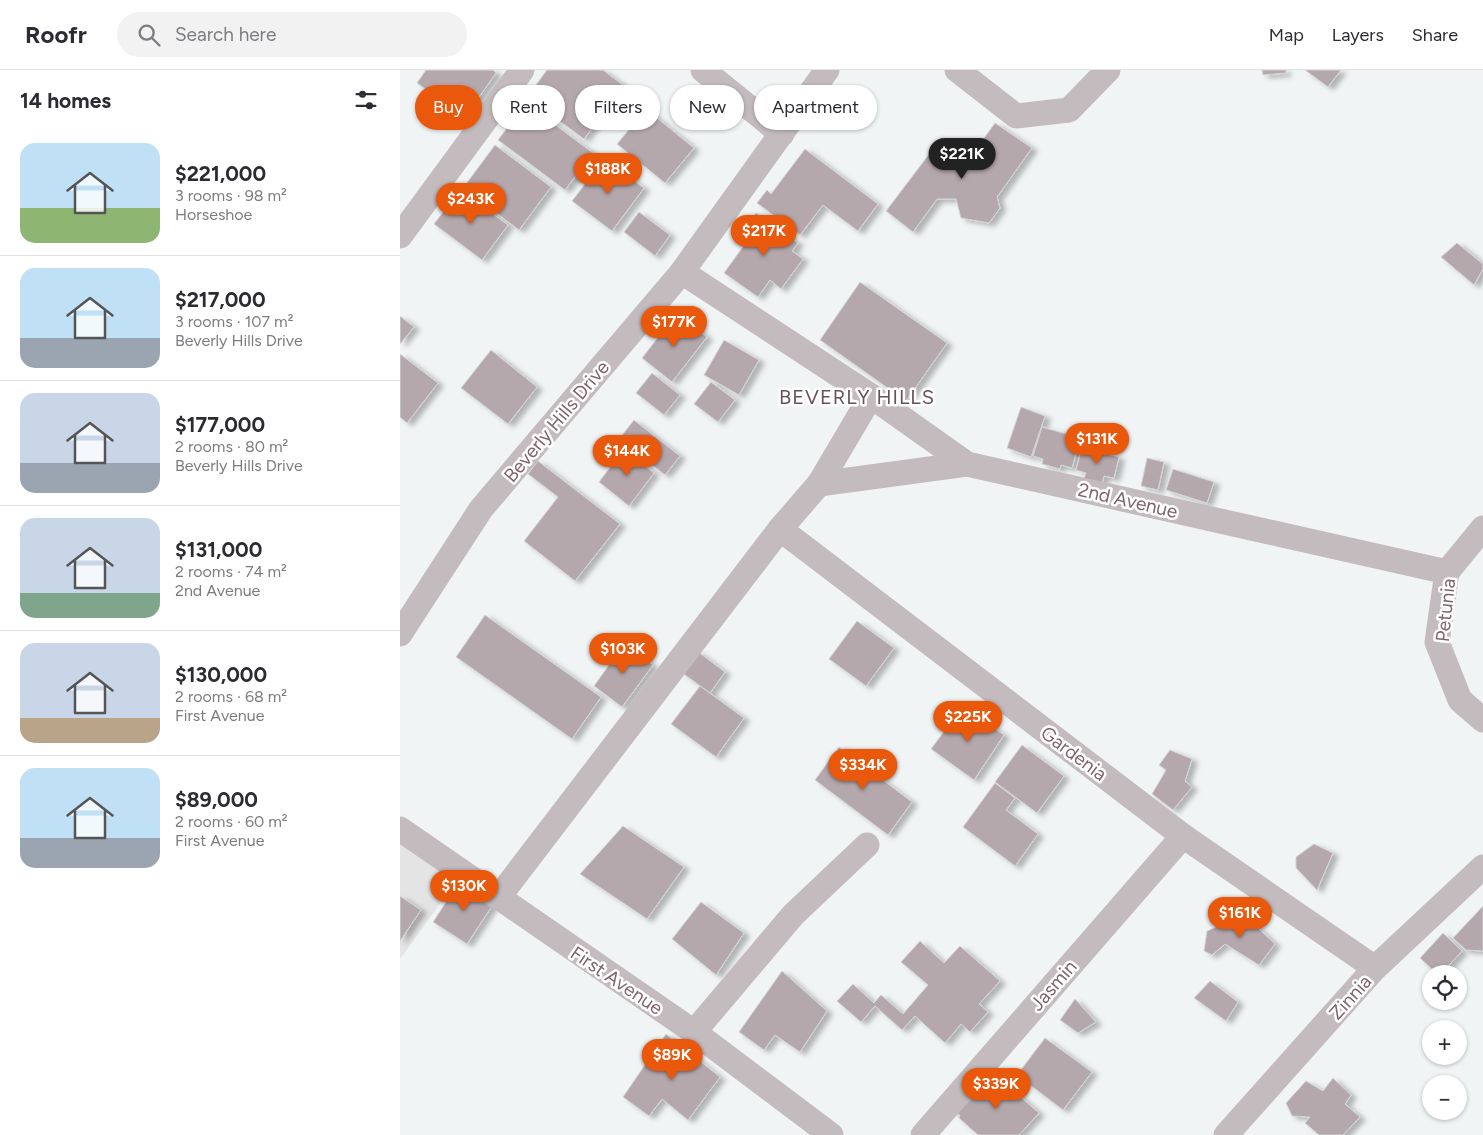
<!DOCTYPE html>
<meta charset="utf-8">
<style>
body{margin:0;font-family:Figtree,sans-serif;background:#f2f2f3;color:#2b2b33;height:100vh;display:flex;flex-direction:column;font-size:19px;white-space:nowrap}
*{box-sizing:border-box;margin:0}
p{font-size:16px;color:#7c7c81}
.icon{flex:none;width:28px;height:28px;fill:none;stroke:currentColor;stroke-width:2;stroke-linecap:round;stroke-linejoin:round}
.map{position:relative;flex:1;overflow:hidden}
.details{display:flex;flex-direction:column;background:#fff;width:400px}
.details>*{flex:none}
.top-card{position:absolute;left:15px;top:15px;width:475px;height:45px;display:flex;gap:10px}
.buttons{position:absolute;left:1022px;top:895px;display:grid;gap:10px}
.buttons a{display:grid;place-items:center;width:45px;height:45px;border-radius:50%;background:#fff;box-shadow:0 1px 4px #0004;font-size:25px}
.price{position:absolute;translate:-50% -42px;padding:0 11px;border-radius:18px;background:#ea580c;color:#fff;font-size:16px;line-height:32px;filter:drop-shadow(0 1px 2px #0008)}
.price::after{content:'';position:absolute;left:50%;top:30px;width:15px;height:11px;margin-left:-8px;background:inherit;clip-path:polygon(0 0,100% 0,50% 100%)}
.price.current{background:#222;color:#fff}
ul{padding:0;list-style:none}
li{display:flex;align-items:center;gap:15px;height:125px;padding:0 20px}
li+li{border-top:1px solid #e1e1e2}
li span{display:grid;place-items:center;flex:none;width:140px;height:100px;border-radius:15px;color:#555}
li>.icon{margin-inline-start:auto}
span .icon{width:60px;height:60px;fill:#fffc;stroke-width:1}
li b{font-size:21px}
h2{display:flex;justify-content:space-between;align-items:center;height:60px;padding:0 20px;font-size:21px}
.chip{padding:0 18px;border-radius:22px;background:#fff;box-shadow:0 1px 4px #0004;font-size:18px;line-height:45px}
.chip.current{background:#ea580c;color:#fff}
header{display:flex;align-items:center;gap:30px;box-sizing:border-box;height:70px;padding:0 25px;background:#fff;border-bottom:1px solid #e1e1e2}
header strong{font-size:24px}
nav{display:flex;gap:28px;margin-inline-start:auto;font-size:18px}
.search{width:350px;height:45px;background:#f2f2f3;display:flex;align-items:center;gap:12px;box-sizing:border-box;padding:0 18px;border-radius:28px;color:#7c7c81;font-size:19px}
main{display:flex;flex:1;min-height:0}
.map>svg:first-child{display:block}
</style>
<header>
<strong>Roofr</strong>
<div class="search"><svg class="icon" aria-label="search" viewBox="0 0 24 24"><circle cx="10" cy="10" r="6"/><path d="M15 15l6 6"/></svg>Search here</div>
<nav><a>Map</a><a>Layers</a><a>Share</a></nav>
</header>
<main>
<section class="details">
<h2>14 homes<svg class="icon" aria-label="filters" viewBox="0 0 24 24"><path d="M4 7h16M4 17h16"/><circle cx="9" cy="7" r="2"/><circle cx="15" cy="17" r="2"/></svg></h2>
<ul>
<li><span style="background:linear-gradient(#bfe0f5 65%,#8fb573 0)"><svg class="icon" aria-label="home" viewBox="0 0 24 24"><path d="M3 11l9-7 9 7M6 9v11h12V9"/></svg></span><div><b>$221,000</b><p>3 rooms · 98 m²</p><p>Horseshoe</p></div></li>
<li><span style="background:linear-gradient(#bfe0f5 70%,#9aa5b1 0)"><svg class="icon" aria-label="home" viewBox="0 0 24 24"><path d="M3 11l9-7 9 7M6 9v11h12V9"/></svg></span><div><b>$217,000</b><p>3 rooms · 107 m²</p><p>Beverly Hills Drive</p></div></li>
<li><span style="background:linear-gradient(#c9d6e8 70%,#9aa5b1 0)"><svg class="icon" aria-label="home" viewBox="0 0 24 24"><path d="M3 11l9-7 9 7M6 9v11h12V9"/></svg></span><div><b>$177,000</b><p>2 rooms · 80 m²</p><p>Beverly Hills Drive</p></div></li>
<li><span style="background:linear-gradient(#c9d6e8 75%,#7fa58c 0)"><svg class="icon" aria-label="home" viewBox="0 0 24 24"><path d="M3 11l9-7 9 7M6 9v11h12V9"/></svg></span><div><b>$131,000</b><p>2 rooms · 74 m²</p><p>2nd Avenue</p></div></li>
<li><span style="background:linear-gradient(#c9d6e8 75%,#b9a48a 0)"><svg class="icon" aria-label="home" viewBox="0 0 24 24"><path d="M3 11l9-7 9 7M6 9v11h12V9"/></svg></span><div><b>$130,000</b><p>2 rooms · 68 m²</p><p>First Avenue</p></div></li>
<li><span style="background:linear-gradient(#bfe0f5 70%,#9aa5b1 0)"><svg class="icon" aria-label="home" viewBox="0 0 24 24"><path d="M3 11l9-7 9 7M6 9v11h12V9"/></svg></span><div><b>$89,000</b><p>2 rooms · 60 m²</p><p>First Avenue</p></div></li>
</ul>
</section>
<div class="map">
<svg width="1083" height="1065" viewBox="0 0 1083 1065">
<defs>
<filter id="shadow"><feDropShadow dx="5.5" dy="3" stdDeviation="2.5" flood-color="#0004"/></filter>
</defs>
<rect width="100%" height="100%" fill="#f1f4f5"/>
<path fill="#e4e4e5" d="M 0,764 L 60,806 L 0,889 Z"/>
<g fill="#b5a8ad" stroke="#d3d5d6" filter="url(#shadow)">
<path d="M 26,0 L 93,0 L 96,3 L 65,47 L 17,13 Z"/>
<path d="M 147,0 L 203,0 L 223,15 L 184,69 L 127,27 Z"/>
<path d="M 862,0 L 886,0 L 886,3 L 863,5 Z"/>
<path d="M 905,0 L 941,0 L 928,17 Z"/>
<path d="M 126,33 L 193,83 L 165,120 L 98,70 Z"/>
<path d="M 246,39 L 294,78 L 265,113 L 217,74 Z"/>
<path d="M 595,53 L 632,78 L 597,127 L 600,138 L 589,153 L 561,148 L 556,129 L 537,129 L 513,162 L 486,141 L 536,75 L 543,80 L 564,80 L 565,90 L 568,90 Z"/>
<path d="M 95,75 L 151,117 L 119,160 L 63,118 Z"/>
<path d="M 405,79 L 478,134 L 458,161 L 423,135 L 400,165 L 357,133 L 367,120 L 371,124 Z"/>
<path d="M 204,89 L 244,118 L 212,161 L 172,131 Z"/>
<path d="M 60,120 L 108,155 L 82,190 L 34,154 Z"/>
<path d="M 239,142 L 270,165 L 255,186 L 224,162 Z"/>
<path d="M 356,143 L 398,173 L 392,181 L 403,189 L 381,219 L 370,210 L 358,227 L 324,203 L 345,174 L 337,168 Z"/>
<path d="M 1057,173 L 1083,194 L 1083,199 L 1074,215 L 1041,187 Z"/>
<path d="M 460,212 L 547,273 L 506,331 L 420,270 Z"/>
<path d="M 277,243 L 307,267 L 272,312 L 242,288 Z"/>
<path d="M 0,246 L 14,257 L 0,274 Z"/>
<path d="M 324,270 L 359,290 L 339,325 L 304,305 Z"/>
<path d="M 91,280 L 137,317 L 108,354 L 61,318 Z"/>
<path d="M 0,284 L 38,313 L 7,353 L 0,347 Z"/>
<path d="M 252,303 L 280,325 L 264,345 L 236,323 Z"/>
<path d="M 311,312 L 335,330 L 318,352 L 294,334 Z"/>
<path d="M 621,337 L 645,346 L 631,387 L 607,378 Z"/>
<path d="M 234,350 L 280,386 L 265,405 L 219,369 Z"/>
<path d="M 642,357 L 680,368 L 672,398 L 661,395 L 660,399 L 642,394 L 643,389 L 633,386 Z"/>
<path d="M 682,378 L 719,387 L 714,408 L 704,406 L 702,414 L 684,409 L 686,403 L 676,400 Z"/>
<path d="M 224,379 L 254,403 L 229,436 L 199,412 Z"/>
<path d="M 747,388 L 764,392 L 758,420 L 741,416 Z"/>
<path d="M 138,391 L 220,454 L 175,511 L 124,471 L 158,427 L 128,404 Z"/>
<path d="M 773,399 L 814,412 L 807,433 L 766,420 Z"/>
<path d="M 85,545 L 201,627 L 172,669 L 56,587 Z"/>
<path d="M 457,551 L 494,578 L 466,616 L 429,589 Z"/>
<path d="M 224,574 L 253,595 L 222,637 L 194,616 Z"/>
<path d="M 297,581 L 325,602 L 310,623 L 281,602 Z"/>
<path d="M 300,616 L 344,648 L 316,687 L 271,654 Z"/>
<path d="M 563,636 L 604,665 L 574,710 L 531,679 Z"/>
<path d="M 622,675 L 664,706 L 637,743 L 595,712 Z"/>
<path d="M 439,677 L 512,732 L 488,765 L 415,710 Z"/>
<path d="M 770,680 L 792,689 L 785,711 L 792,717 L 773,740 L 752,724 L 766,700 L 759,695 Z"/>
<path d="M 595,713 L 615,728 L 606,740 L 638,764 L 615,796 L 563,757 Z"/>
<path d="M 223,756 L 284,797 L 247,849 L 180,804 Z"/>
<path d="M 914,774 L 933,783 L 917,820 L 896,798 L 896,787 Z"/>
<path d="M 60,811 L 94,833 L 67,874 L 33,852 Z"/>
<path d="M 0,826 L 21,840 L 0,871 Z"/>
<path d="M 301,832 L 344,863 L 316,905 L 272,869 Z"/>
<path d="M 1083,836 L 1083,881 L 1066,880 L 1053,868 Z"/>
<path d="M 844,845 L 875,874 L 859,895 L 825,874 L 812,885 L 804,881 L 807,861 Z"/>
<path d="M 1043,863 L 1062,881 L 1041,904 L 1037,904 L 1020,888 Z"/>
<path d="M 520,871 L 544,893 L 560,876 L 600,911 L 579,934 L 588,942 L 570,962 L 561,954 L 545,973 L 515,946 L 502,960 L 475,936 L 461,952 L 437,931 L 453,914 L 474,933 L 481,925 L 503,944 L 528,915 L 501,892 Z"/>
<path d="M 382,901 L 427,941 L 400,982 L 375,965 L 364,980 L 339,962 Z"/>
<path d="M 810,911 L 838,932 L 826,951 L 794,928 Z"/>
<path d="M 675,929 L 696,952 L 678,963 L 660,950 Z"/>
<path d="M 266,964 L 320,1007 L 288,1050 L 262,1029 L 249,1046 L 223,1027 Z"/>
<path d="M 645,968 L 692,1002 L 663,1040 L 617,1005 Z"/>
<path d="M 592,1002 L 639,1043 L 619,1065 L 578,1065 L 559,1048 L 560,1045 L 551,1041 L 563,1030 L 567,1033 Z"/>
<path d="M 933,1008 L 951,1025 L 945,1034 L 960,1047 L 943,1065 L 919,1065 L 905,1053 L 910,1047 L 892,1046 L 886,1033 L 906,1011 L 923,1021 Z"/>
</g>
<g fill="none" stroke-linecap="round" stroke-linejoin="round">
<g stroke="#c3bbbe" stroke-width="25">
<path d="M 303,0 L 382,64"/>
<path d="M 557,0 L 616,46 L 669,40 L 708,0"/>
<path d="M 0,166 L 122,0"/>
<path d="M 282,202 L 471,326 L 567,394 L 1047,502"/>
<path d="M 419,414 L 567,394"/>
<path d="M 1083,458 L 1047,502 L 1037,572 L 1060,630 L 1083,650"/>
<path d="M 380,459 L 783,766 L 975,898"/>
<path d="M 0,564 L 81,439 L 282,202 L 427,0"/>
<path d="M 0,759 L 294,962 L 431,1065"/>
<path d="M 98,828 L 380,459 L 419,414 L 471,326"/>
<path d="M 294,962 L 393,845 L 467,775"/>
<path d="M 523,1065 L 783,766"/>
<path d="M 826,1065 L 975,898 L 1083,797"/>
</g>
</g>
<g text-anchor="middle" stroke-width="5" stroke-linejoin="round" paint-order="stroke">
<g font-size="19" fill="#81646e" stroke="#fff">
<text transform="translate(156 351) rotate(-50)" y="7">Beverly Hills Drive</text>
<text transform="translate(728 430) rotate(13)" y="7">2nd Avenue</text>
<text transform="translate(1045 540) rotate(-84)" y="7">Petunia</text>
<text transform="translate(674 683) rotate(37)" y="7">Gardenia</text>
<text transform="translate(217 910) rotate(34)" y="7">First Avenue</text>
<text transform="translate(653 915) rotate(-49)" y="7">Jasmin</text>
<text transform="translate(950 927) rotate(-48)" y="7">Zinnia</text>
</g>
<g font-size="20" letter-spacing="1" fill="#675259" stroke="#fff">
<text x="457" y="334">BEVERLY HILLS</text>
</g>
</g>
</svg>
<div class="buttons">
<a><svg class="icon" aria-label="locate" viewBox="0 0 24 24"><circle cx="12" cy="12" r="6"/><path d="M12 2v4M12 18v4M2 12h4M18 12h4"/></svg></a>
<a>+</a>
<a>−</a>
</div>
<b class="price current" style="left:562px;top:110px">$221K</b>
<b class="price" style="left:208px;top:125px">$188K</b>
<b class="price" style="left:71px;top:155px">$243K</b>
<b class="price" style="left:364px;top:187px">$217K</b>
<b class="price" style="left:274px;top:278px">$177K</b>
<b class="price" style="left:697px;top:395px">$131K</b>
<b class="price" style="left:227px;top:407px">$144K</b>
<b class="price" style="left:223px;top:605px">$103K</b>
<b class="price" style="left:568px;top:673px">$225K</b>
<b class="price" style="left:463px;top:721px">$334K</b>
<b class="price" style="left:64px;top:842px">$130K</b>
<b class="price" style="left:840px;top:869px">$161K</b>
<b class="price" style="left:272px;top:1011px">$89K</b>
<b class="price" style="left:596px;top:1040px">$339K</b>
<div class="top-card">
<a class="chip current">Buy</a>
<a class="chip">Rent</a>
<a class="chip">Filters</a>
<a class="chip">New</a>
<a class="chip">Apartment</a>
</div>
</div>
</main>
